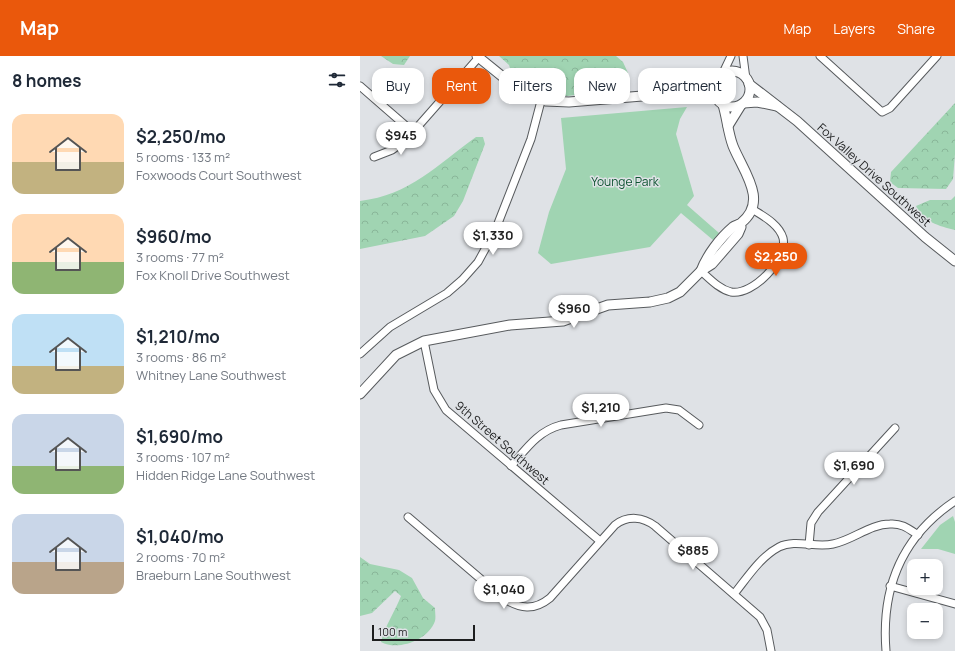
<!DOCTYPE html>
<meta charset="utf-8">
<style>
body{margin:0;font-family:Manrope,sans-serif;background:#f2f2f3;color:#1f2937;height:100vh;display:flex;flex-direction:column;font-size:15px;white-space:nowrap}
*{box-sizing:border-box;margin:0}
p{font-size:13px;color:#747a83}
.icon{flex:none;width:22px;height:22px;fill:none;stroke:currentColor;stroke-width:2;stroke-linecap:round;stroke-linejoin:round}
.map{position:relative;flex:1;overflow:hidden}
.drawer{display:flex;flex-direction:column;background:#fff;width:360px}
.drawer>*{flex:none}
.banner{position:absolute;left:12px;top:12px;width:380px;height:36px;display:flex;gap:8px}
.controls{position:absolute;left:547px;top:503px;display:grid;gap:8px}
.controls a{display:grid;place-items:center;width:36px;height:36px;border-radius:8px;background:#fff;box-shadow:0 2px 6px #0003;font-size:20px}
.scale{position:absolute;left:12px;bottom:10px;width:103px;box-sizing:border-box;padding-left:4px;border:2px solid #1d1e1f;border-top:0;font-size:11px;line-height:14px;white-space:nowrap;color:#1d1e1f;-webkit-text-stroke:3px #dfe2e6;paint-order:stroke}
.price{position:absolute;translate:-50% -34px;padding:0 9px;border-radius:14px;background:#fff;color:#222;font-size:13px;line-height:26px;filter:drop-shadow(0 1px 2px #0008)}
.price::after{content:'';position:absolute;left:50%;top:24px;width:12px;height:9px;margin-left:-6px;background:inherit;clip-path:polygon(0 0,100% 0,50% 100%)}
.price.active{background:#ea580c;color:#fff}
ul{padding:0;list-style:none}
li{display:flex;align-items:center;gap:12px;height:100px;padding:0 12px}
li span{display:grid;place-items:center;flex:none;width:112px;height:80px;border-radius:12px;color:#555}
li>.icon{margin-inline-start:auto}
span .icon{width:48px;height:48px;fill:#fffc;stroke-width:1}
li b{font-size:17px}
h2{display:flex;justify-content:space-between;align-items:center;height:48px;padding:0 12px;font-size:17px}
.tag{padding:0 14px;border-radius:12px;background:#fff;box-shadow:0 2px 6px #0003;font-size:14px;line-height:36px}
.tag.active{background:#ea580c;color:#fff}
header{display:flex;align-items:center;gap:24px;box-sizing:border-box;height:56px;padding:0 20px;background:#ea580c;color:#fff}
header strong{font-size:19px}
nav{display:flex;gap:22px;margin-inline-start:auto;font-size:14px}
main{display:flex;flex:1;min-height:0}
.map>svg:first-child{display:block}
</style>
<header>
<strong>Map</strong>
<nav><a>Map</a><a>Layers</a><a>Share</a></nav>
</header>
<main>
<section class="drawer">
<h2>8 homes<svg class="icon" aria-label="filters" viewBox="0 0 24 24"><path d="M4 7h16M4 17h16"/><circle cx="9" cy="7" r="2"/><circle cx="15" cy="17" r="2"/></svg></h2>
<ul>
<li><span style="background:linear-gradient(#ffd9b3 60%,#c2b280 0)"><svg class="icon" aria-label="home" viewBox="0 0 24 24"><path d="M3 11l9-7 9 7M6 9v11h12V9"/></svg></span><div><b>$2,250/mo</b><p>5 rooms · 133 m²</p><p>Foxwoods Court Southwest</p></div></li>
<li><span style="background:linear-gradient(#ffd9b3 60%,#8fb573 0)"><svg class="icon" aria-label="home" viewBox="0 0 24 24"><path d="M3 11l9-7 9 7M6 9v11h12V9"/></svg></span><div><b>$960/mo</b><p>3 rooms · 77 m²</p><p>Fox Knoll Drive Southwest</p></div></li>
<li><span style="background:linear-gradient(#bfe0f5 65%,#c2b280 0)"><svg class="icon" aria-label="home" viewBox="0 0 24 24"><path d="M3 11l9-7 9 7M6 9v11h12V9"/></svg></span><div><b>$1,210/mo</b><p>3 rooms · 86 m²</p><p>Whitney Lane Southwest</p></div></li>
<li><span style="background:linear-gradient(#c9d6e8 65%,#8fb573 0)"><svg class="icon" aria-label="home" viewBox="0 0 24 24"><path d="M3 11l9-7 9 7M6 9v11h12V9"/></svg></span><div><b>$1,690/mo</b><p>3 rooms · 107 m²</p><p>Hidden Ridge Lane Southwest</p></div></li>
<li><span style="background:linear-gradient(#c9d6e8 60%,#b9a48a 0)"><svg class="icon" aria-label="home" viewBox="0 0 24 24"><path d="M3 11l9-7 9 7M6 9v11h12V9"/></svg></span><div><b>$1,040/mo</b><p>2 rooms · 70 m²</p><p>Braeburn Lane Southwest</p></div></li>
</ul>
</section>
<div class="map">
<svg width="595" height="595" viewBox="0 0 595 595">
<defs>
<pattern id="forest-crowns" width="20" height="18" patternUnits="userSpaceOnUse"><rect width="20" height="18" fill="#a0d4b2"/><path d="M2 6a3 3 0 1 1 6 0M12 15a3 3 0 1 1 6 0" fill="none" stroke="#89b699"/></pattern>
</defs>
<rect width="100%" height="100%" fill="#dfe2e6"/>
<g fill="url(#forest-crowns)">
<path d="M 21,0 L 50,0 L 44,9 L 33,8 Z"/>
<path d="M 139,0 L 256,0 L 263,6 L 268,17 L 265,26 L 243,33 L 235,32 L 221,38 L 208,40 L 166,36 L 157,30 L 153,22 L 149,9 Z"/>
<path d="M 595,47 L 595,98 L 593,123 L 586,133 L 538,132 L 530,126 L 531,116 Z"/>
<path d="M 116,81 L 123,81 L 125,88 L 103,145 L 94,160 L 65,180 L 0,193 L 0,145 C 50,139 77,109 116,81 Z"/>
<path d="M 595,140 L 595,174 C 579,170 563,166 556,150 L 570,144 L 591,144 Z"/>
<path d="M 0,501 L 10,508 L 39,514 L 52,522 L 63,542 L 75,552 C 75,556 76,562 75,565 C 68,585 37,595 21,586 C 25,569 35,556 41,540 L 35,535 L 12,557 L 0,560 Z"/>
</g>
<g fill="#a0d4b2">
<path d="M 327,51 L 320,63 L 316,78 L 334,140 L 327,149 L 359,177 L 353,184 L 321,157 L 290,191 L 191,208 L 178,197 L 189,156 L 206,113 L 201,62 Z"/>
<path d="M 593,460 L 595,466 L 595,498 L 578,493 L 561,493 L 580,469 Z"/>
</g>
<g fill="none" stroke-linecap="round" stroke-linejoin="round">
<g stroke="#575a5d" stroke-width="9">
<g id="minor">
<path d="M 383,0 L 386,23"/>
<path d="M 460,0 L 522,56 L 530,52 L 577,0"/>
<path d="M 362,19 L 371,0"/>
<path d="M 0,30 L 54,77"/>
<path d="M 14,101 L 32,94 L 46,84 L 120,0"/>
<path d="M 341,215 C 350,223 359,233 371,236 C 393,240 428,203 423,182 C 419,168 403,160 392,153"/>
<path d="M 64,285 L 74,334 L 86,354 L 240,485"/>
<path d="M 0,298 L 30,271 L 87,237 L 102,224 L 118,206 L 135,175 L 171,83 L 181,45"/>
<path d="M 151,410 C 166,393 178,375 201,369 L 306,352 L 319,354 L 339,369"/>
<path d="M 48,461 L 143,542 C 160,553 174,555 190,542 L 255,469 C 268,459 283,461 295,470 L 400,561 L 407,574 L 411,595"/>
<path d="M 449,489 L 451,467 L 458,456 L 535,372"/>
<path d="M 530,530 L 595,548"/>
<path d="M 374,538 C 387,522 400,501 419,491 C 435,483 456,492 473,488 C 493,484 510,468 530,468 C 542,467 549,473 558,479"/>
<path d="M 526,595 C 521,532 541,481 595,445"/>
</g>
</g>
<g stroke="#575a5d" stroke-width="11">
<g id="tertiary">
<path d="M 117,0 L 164,38 L 186,45 L 209,46 L 319,37 L 345,29 L 358,21"/>
<circle cx="372" cy="33" r="18"/>
<path d="M 389,28 L 437,65 L 565,181 L 595,205"/>
<path d="M 327,38 L 347,39 L 357,43"/>
<path d="M 384,47 L 397,46 L 417,50"/>
<path d="M 368,70 L 381,49"/>
<path d="M 341,215 C 347,199 360,182 373,171 C 375,169 379,169 381,167 C 409,145 383,115 373,90 C 368,77 367,62 363,49"/>
<path d="M 0,338 L 36,299 L 64,285 L 150,269 L 203,265 L 248,249 L 290,246 L 308,242 L 320,236 L 341,215 L 352,208 L 378,178 L 381,171 L 380,168"/>
</g>
</g>
<use href="#minor" stroke="#fff" stroke-width="7"/>
<use href="#tertiary" stroke="#fff" stroke-width="9"/>
</g>
<g text-anchor="middle" stroke-width="3" stroke-linejoin="round" paint-order="stroke">
<g font-size="12" fill="#1d1e1f" stroke="#dfe2e6">
<text transform="translate(514 119) rotate(42)" y="4">Fox Valley Drive Southwest</text>
<text transform="translate(142 387) rotate(41)" y="4">9th Street Southwest</text>
</g>
<g font-size="12" fill="#0e5432" stroke="#dfe2e6">
<text x="265" y="130">Younge Park</text>
</g>
</g>
</svg>
<div class="controls">
<a>+</a>
<a>−</a>
</div>
<div class="scale">100 m</div>
<b class="price" style="left:41px;top:100px">$945</b>
<b class="price" style="left:133px;top:200px">$1,330</b>
<b class="price active" style="left:416px;top:221px">$2,250</b>
<b class="price" style="left:214px;top:273px">$960</b>
<b class="price" style="left:241px;top:372px">$1,210</b>
<b class="price" style="left:494px;top:430px">$1,690</b>
<b class="price" style="left:333px;top:515px">$885</b>
<b class="price" style="left:144px;top:554px">$1,040</b>
<div class="banner">
<a class="tag">Buy</a>
<a class="tag active">Rent</a>
<a class="tag">Filters</a>
<a class="tag">New</a>
<a class="tag">Apartment</a>
</div>
</div>
</main>
